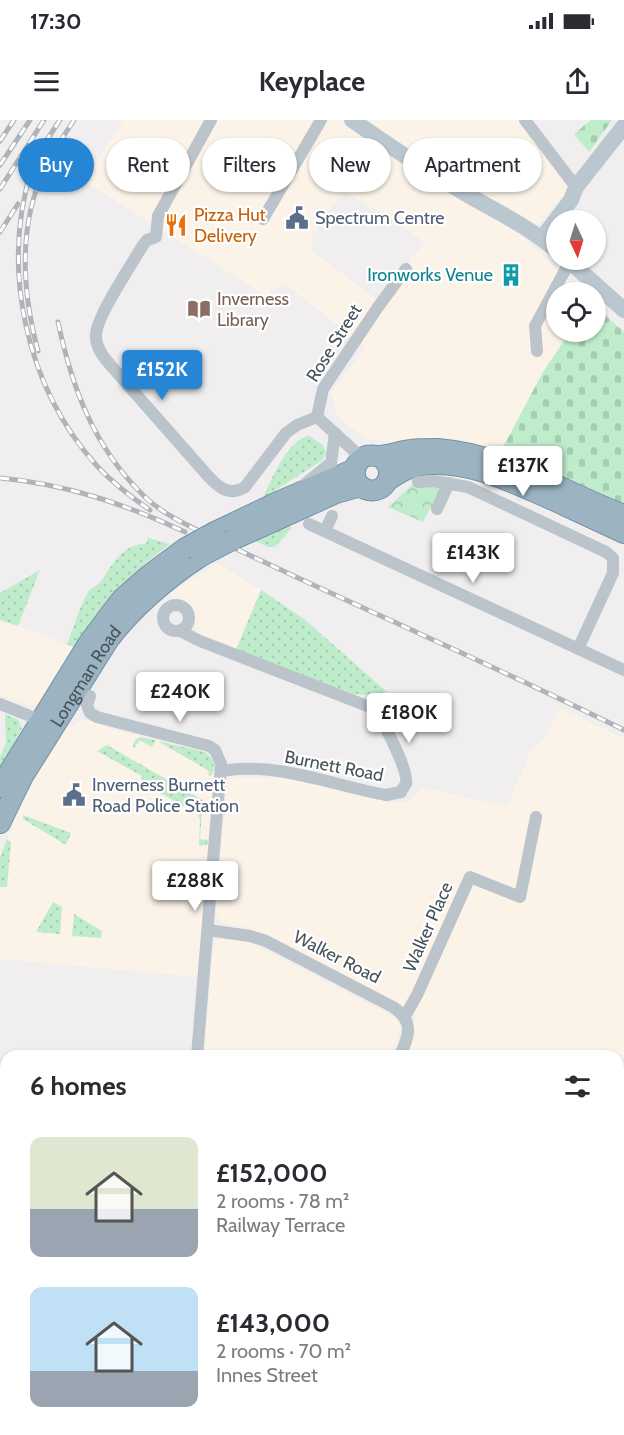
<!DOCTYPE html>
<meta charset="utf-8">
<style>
body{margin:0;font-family:Cabin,sans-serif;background:#f7f7f7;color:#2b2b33;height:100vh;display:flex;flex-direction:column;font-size:22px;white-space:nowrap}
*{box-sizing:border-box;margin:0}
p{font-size:20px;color:#7c7c81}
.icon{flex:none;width:33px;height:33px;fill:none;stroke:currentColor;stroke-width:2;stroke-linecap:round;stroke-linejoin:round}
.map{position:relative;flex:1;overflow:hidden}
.side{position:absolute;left:0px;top:930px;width:624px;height:386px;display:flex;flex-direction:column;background:#fff;border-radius:18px 18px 0 0;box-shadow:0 2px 4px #0004}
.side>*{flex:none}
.top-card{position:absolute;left:18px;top:18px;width:588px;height:54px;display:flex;gap:12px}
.needle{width:39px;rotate:176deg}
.fabs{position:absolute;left:546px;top:90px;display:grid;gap:12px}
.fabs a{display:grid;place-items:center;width:60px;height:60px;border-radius:50%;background:#fff;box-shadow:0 2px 4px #0004;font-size:30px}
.price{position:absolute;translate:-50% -51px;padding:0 14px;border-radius:6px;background:#fff;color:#222;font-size:20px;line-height:39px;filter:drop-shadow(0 2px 3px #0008)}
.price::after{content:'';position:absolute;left:50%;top:36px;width:18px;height:14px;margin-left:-9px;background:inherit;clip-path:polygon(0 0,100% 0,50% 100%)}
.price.active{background:#2486d5;color:#fff}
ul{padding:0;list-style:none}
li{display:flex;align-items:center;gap:18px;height:150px;padding:0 30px}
li span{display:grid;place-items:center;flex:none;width:168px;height:120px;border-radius:12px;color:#555}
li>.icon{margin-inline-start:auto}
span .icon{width:72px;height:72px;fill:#fffc;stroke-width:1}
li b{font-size:26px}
h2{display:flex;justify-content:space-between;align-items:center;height:72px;padding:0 30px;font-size:26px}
.pill{padding:0 21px;border-radius:27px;background:#fff;box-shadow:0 2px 4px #0004;font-size:21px;line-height:54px}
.pill.active{background:#2486d5;color:#fff}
.status{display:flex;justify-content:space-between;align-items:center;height:42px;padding:0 30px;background:#fff;direction:ltr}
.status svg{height:16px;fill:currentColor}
header{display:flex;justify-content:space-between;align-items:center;height:78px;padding:0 30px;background:#fff;font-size:27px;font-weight:800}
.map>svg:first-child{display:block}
</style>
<div class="status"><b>17:30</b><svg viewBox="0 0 49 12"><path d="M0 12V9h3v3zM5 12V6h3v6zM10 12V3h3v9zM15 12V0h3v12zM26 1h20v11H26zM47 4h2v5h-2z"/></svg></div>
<header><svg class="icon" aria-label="menu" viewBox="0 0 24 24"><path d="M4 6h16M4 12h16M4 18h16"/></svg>Keyplace<svg class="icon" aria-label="share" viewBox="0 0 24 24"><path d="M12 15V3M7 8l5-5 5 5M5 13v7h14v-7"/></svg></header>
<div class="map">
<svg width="624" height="1315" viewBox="0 0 624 1315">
<defs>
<pattern id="grass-dots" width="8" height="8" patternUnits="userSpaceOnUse" patternTransform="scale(1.5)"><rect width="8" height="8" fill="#bfeccb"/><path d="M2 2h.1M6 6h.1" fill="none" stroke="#a6ccb1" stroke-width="1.8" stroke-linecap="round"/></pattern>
<pattern id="cemetery-stones" width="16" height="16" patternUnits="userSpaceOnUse" patternTransform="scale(1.5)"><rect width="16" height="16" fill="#bfeccb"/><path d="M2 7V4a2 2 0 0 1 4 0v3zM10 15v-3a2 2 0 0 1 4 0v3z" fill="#a6ccb1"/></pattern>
<pattern id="park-crowns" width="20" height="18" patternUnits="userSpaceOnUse" patternTransform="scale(1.5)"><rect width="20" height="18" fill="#bfeccb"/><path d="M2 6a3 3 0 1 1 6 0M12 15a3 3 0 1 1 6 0" fill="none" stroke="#a6ccb1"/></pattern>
</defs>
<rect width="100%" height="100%" fill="#f0eeee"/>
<g fill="#fbf3e8" fill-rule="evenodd">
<path d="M 123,0 L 522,0 L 571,67 L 525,119 L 580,172 L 556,172 L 556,212 L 570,212 L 543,252 L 501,332 L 462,322 L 438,320 L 391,323 L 365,318 L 337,296 L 331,272 L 366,227 L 285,164 L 265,175 L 84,61 ZM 343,71 L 388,97 L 425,122 L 378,180 L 309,129 L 313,121 L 310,119 Z"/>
<path d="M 217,443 L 261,470 L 236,530 L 199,515 L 194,506 L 195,497 L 192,487 L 185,481 L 173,479 L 169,474 Z"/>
<path d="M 40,450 L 18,506 L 74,527 L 39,584 L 28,585 L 0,575 L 0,473 Z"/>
<path d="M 560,588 L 624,618 L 624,1007 L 618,1006 L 618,936 L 407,936 L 415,914 L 413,903 L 416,891 L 468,775 L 408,884 L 400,884 L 266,814 L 241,806 L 223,803 L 217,798 L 216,793 L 227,662 L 231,657 L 280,658 L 299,661 L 393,683 L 408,682 L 424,668 L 507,686 L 532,628 L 545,618 Z"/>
<path d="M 84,600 L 105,603 L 108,608 L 205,632 L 212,640 L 214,648 L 199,857 L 0,839 L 0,738 L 20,686 L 39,649 L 69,603 L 74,606 L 77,602 Z"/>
<path d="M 222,819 L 250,822 L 398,899 L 400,911 L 391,936 L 204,936 L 213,828 L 216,821 Z"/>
<path d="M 4,1045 L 6,1046 L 6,1310 L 216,1310 L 215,1315 L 0,1315 L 0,1046 Z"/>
<path d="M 230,1310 L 478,1310 L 476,1315 L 229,1315 Z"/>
</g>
<g fill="url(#grass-dots)">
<path d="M 309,316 L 323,325 L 326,333 L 323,340 L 263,378 C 270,361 289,318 309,316 Z"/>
<path d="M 289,401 L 291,409 L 275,427 L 268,427 L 253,420 Z"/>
<path d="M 148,418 L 170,424 C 131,453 101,486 74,527 L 67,524 C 74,508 79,487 88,472 C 92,467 99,465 102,460 C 113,444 123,423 146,424 Z"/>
<path d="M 40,450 L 18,506 L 0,500 L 0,473 Z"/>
<path d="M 261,470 L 304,499 L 387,572 L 366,575 L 354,574 L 236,530 Z"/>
<path d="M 5,594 L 18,600 L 22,608 L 0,649 L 0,637 L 6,623 Z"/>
<path d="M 141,617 L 205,632 C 213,638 217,647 211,656 L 208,655 L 209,651 L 156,620 L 152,627 L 140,620 L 134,628 L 132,626 L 136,619 Z"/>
<path d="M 107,625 L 211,685 L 210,689 L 202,689 L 200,719 L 208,720 L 207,725 L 199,726 L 200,700 L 198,694 L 144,664 L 146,662 L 141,659 L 142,656 L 97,631 Z"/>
<path d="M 23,695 L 71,713 L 66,725 L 23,699 Z"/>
<path d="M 7,719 L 11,722 L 7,767 L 0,767 L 0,738 Z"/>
<path d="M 53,782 L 62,787 L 60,814 L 36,812 Z"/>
<path d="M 74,794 L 102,811 L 101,818 L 72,816 Z"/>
</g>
<g fill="url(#cemetery-stones)">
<path d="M 591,0 L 612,0 L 589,32 L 574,14 Z"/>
<path d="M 596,187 L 624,212 L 624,386 L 537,346 L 530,336 L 503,327 L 543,252 L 570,212 L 596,212 Z"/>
</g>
<path fill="url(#park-crowns)" d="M 414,363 L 443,367 L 434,388 L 430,388 L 423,402 L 388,387 Z"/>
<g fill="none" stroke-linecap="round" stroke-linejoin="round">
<g stroke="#7491a6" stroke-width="22">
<g id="trunk">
<path d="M 379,336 C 399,349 386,377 365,369 C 359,366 355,361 355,355 C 354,348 357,342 362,338 C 368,334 372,336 379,336 C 389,336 400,331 411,330 C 419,329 430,329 438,329 C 504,334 564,372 624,395"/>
<path d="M 388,360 C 399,353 408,347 421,345 C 467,339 512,362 553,380 C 577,391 600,402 624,413"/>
<path d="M 215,412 L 280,381 L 355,349"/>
<path d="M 232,420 L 336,373 L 361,366"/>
<path d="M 0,667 L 88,524 L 111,493 L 122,479 L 148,456 L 184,429"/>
<path id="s1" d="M 0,703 L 23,656 L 109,519 C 135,485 165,460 201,436"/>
</g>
</g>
<g stroke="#bac4ca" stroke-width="12">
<path d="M 211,0 L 158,96 L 156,117 L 147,120 L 143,125 C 132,144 98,194 96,214 C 95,224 100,232 106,240 L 208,356 C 218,367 230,377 245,367 L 286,313 L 297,305 L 317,297"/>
<path d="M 525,0 L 576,67"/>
<path d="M 263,99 L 321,0"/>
<path d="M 537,231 L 535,206 L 570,141"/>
<path d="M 317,297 L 323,269 L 378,187 L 406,149"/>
<path d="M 317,297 L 362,338"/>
<path d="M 418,362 L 433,361 L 468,367 L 606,432 L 613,438 L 613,453 L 578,529"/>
<path d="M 306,363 L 331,343 L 335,313"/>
<path d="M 437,389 L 449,363"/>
<path d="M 309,404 L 624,550"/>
<path d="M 325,411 L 332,396"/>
<circle cx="176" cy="498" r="13"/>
<path d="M 180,511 L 200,521 L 375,589 C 383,602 409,650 406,664 C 405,665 401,671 401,672 L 386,675 C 335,666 275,641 222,651"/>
<path d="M 90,576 L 87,585 L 90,593 L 97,597 L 209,626 L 215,630 L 221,644 L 197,936"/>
<path d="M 0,584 L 40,600"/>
<path d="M 208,810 L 250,816 L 266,821 L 393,887 C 415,902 409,915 400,936"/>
<path d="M 405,896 L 417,875 L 470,757 L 520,777 L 536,697"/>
<path d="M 222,1315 L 223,1310"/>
<path d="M 394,1315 L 394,1310"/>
<path d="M 485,1315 L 487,1310"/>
</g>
<g stroke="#bac4ca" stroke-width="14">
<path d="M 618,1020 L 624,1021"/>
<path d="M 0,1037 L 6,1038"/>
<path d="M 618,1098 L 624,1077"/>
<path d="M 618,1129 L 624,1149"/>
</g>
<g stroke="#bbc7cf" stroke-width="16">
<path d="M 352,0 C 388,25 425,50 463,72 C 495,91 528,106 556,130"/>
<path d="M 542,118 L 571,80 L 576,67 L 624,6"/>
<path d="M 568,140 L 624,190"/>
</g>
<use href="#trunk" stroke="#9cb4c2" stroke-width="20"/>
<g stroke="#b0b4b8" stroke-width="5">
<g id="rail">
<path d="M 60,0 C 50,15 39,31 32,48 C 0,149 26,267 97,346 C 113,363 131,377 150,390"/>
<path d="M 0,21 L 14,0"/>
<path d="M 0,45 L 30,0"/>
<path d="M 0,69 L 44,0"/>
<path d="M 0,112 L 18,84"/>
<path d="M 58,202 C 72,268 94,327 143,375 C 163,395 191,407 216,419 C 242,432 268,444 294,456 C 404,507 515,556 624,610"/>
<path d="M 38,231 C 22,171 18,105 45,48 C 53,31 64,16 74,0"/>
<path d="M 0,358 C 66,364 125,384 185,412"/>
</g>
</g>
<use href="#rail" stroke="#fff" stroke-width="3" stroke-dasharray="9" stroke-linecap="butt"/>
<g stroke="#7491a6" stroke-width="22" stroke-linecap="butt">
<g id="trunk-bridge">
<path d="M 184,429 L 215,412"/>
<path d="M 201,436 L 232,420"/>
</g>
</g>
<use href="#trunk-bridge" stroke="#9cb4c2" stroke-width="20"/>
</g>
<defs>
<g id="civic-bare" transform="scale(1.8)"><path d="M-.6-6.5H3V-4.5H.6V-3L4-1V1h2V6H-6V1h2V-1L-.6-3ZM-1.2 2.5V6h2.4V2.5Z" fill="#5c6f8a" stroke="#fff" stroke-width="2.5" paint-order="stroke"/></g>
<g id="restaurant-bare" transform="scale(1.8)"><path d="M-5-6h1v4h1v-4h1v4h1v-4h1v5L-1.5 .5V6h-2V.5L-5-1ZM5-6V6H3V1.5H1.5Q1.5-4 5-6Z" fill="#e8710a" stroke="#fff" stroke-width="2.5" paint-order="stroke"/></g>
<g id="building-bare" transform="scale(1.8)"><path d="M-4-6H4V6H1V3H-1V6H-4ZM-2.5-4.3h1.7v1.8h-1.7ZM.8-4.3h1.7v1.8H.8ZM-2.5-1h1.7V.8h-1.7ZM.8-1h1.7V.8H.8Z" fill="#0f9aa8" stroke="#fff" stroke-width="2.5" paint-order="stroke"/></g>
<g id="library-bare" transform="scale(1.8)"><path d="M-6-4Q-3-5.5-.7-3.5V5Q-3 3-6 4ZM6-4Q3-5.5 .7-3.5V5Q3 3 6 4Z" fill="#8d6e63" stroke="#fff" stroke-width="2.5" paint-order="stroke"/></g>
</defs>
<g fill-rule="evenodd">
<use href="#civic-bare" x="297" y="98"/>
<use href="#restaurant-bare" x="176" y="105"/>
<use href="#building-bare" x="511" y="155"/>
<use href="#library-bare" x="199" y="189"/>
<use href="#civic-bare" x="74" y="675"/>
</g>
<g text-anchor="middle" stroke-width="4.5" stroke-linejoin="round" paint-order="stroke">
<g font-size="18" fill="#c56008" stroke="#fff" text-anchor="start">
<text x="194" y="101">Pizza Hut<tspan x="194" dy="21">Delivery</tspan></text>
</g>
<g font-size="18" fill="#4e5e75" stroke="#fff" text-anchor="start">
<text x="315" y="104">Spectrum Centre</text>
<text x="92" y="671">Inverness Burnett<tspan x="92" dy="21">Road Police Station</tspan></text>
</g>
<g font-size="18" fill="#0d838f" stroke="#fff" text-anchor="end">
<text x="493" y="161">Ironworks Venue</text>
</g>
<g font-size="18" fill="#785e54" stroke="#fff" text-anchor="start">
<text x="217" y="185">Inverness<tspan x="217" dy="21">Library</tspan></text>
</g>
<g font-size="18" fill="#47535a" stroke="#fff">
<text transform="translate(334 223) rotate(-58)" y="6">Rose Street</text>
<text dy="6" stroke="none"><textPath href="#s1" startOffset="170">Longman Road</textPath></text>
<text transform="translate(334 646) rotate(11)" y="6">Burnett Road</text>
<text transform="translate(428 807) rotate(-66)" y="6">Walker Place</text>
<text transform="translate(337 837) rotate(27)" y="6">Walker Road</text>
</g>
</g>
</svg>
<div class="fabs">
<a><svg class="needle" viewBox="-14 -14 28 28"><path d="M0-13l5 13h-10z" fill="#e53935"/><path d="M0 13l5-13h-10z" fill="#7c7c81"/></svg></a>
<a><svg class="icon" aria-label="locate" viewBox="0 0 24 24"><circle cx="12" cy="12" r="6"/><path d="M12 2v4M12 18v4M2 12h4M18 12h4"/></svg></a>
</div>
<b class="price active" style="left:162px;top:281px">£152K</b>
<b class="price" style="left:523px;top:377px">£137K</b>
<b class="price" style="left:473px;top:464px">£143K</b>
<b class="price" style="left:180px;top:603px">£240K</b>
<b class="price" style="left:409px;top:624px">£180K</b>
<b class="price" style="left:195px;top:792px">£288K</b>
<div class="top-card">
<a class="pill active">Buy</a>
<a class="pill">Rent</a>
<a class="pill">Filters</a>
<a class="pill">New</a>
<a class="pill">Apartment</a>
</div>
<section class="side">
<h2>6 homes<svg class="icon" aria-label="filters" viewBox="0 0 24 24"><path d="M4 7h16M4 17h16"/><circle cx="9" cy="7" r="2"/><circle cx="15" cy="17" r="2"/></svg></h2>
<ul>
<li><span style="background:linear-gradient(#dfe7d0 60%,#9aa5b1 0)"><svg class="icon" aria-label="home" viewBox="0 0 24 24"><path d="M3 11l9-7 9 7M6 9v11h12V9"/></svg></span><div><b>£152,000</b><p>2 rooms · 78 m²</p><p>Railway Terrace</p></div></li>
<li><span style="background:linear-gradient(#bfe0f5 70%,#9aa5b1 0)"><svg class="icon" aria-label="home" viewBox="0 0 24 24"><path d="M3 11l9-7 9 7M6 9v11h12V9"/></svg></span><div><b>£143,000</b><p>2 rooms · 70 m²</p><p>Innes Street</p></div></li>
</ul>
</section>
</div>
